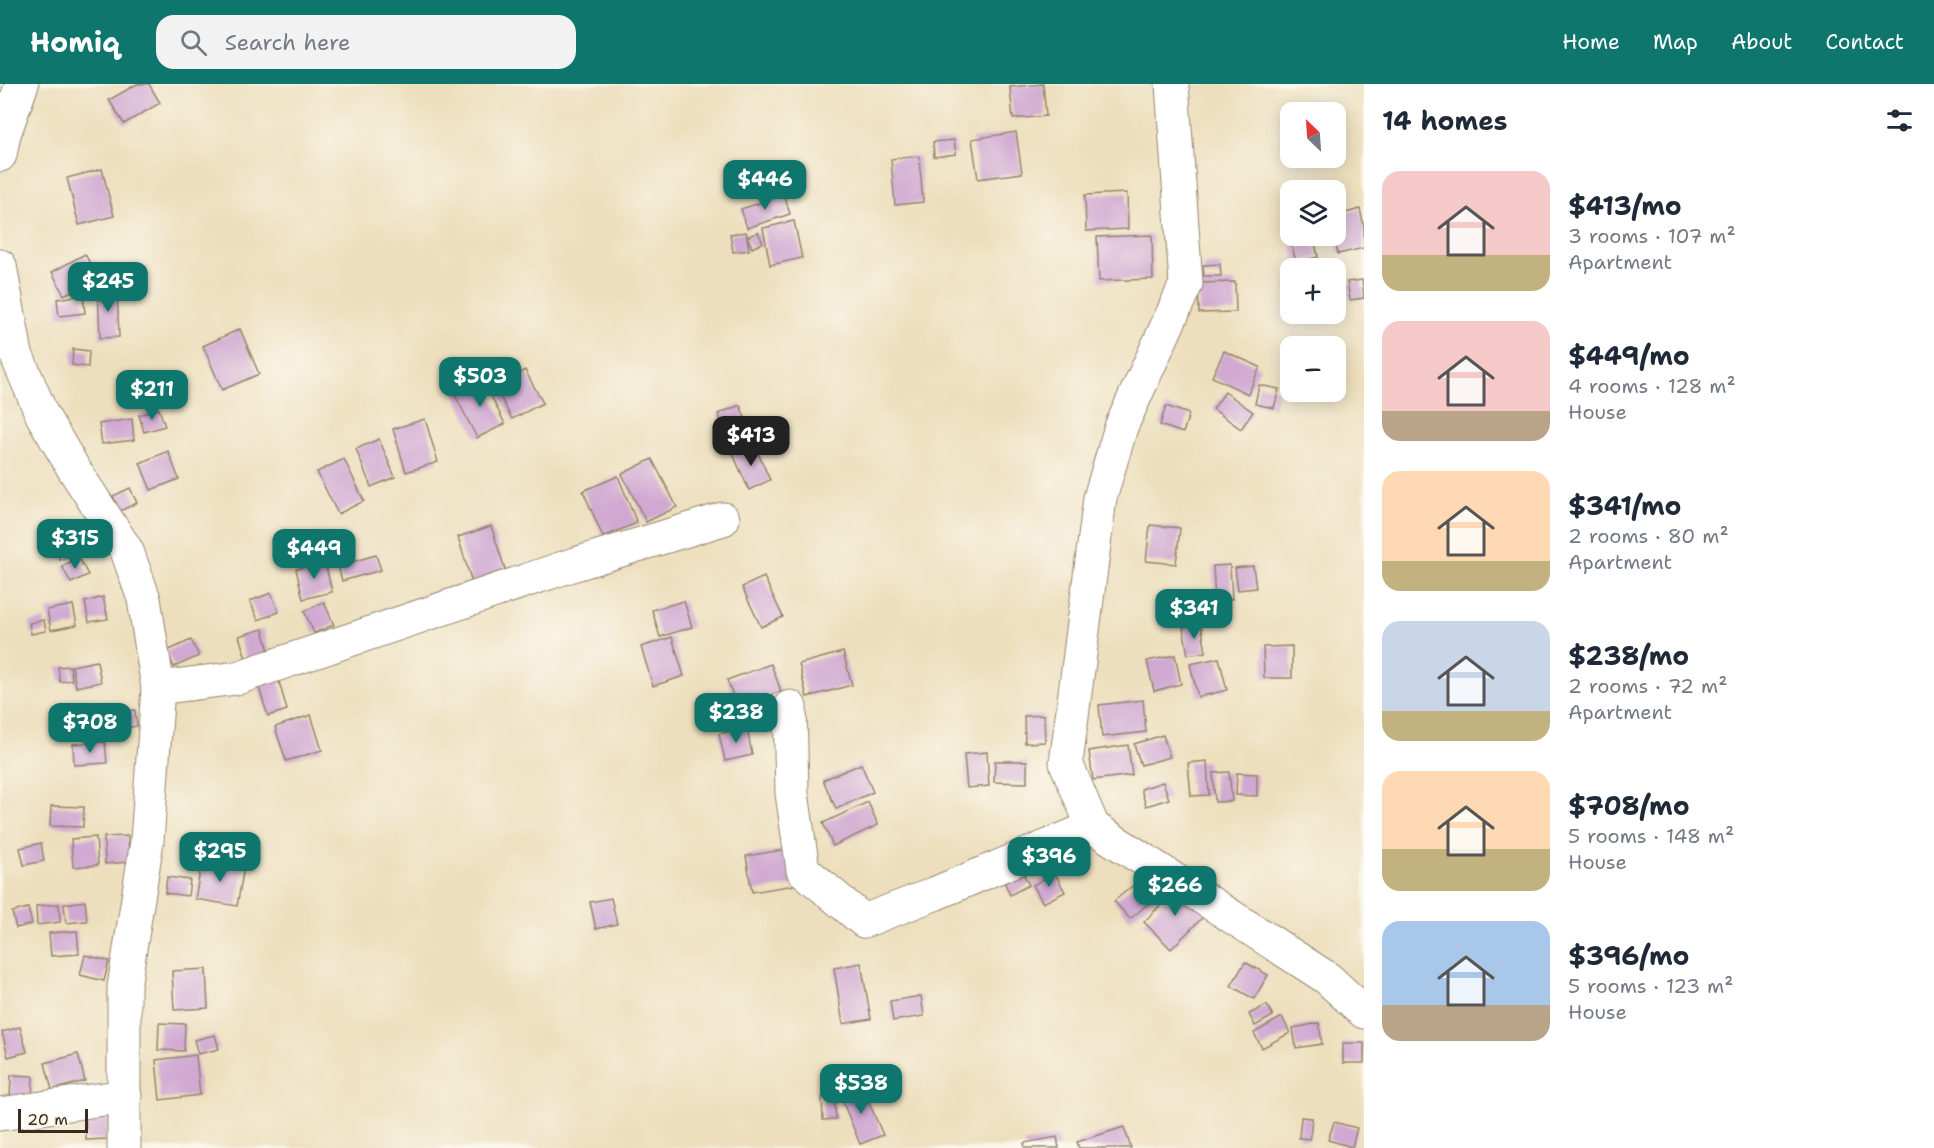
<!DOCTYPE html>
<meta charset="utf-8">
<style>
body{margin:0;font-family:"Shantell Sans",sans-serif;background:#f2f2f3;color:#1f2937;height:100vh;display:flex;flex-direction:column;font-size:22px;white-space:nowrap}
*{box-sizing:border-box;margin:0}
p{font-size:20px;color:#747a83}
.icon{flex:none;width:33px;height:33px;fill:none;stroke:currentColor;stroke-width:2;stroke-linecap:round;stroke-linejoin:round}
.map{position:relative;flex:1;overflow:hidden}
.drawer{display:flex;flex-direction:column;background:#fff;width:570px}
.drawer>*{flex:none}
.needle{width:39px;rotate:335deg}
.tools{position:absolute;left:1280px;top:18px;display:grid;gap:12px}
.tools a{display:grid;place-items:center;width:66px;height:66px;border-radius:12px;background:#fff;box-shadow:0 3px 15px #0003;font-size:30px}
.scale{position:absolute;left:18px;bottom:15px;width:70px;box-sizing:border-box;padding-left:6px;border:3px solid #3b2a1e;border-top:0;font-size:16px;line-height:21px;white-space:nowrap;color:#3b2a1e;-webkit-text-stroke:4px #fbf7ec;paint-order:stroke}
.price{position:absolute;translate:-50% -51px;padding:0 14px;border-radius:12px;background:#0f766e;color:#fff;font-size:20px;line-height:39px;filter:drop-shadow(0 2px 3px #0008)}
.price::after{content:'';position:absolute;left:50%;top:36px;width:18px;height:14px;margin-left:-9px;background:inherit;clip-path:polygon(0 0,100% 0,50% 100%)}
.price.on{background:#222;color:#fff}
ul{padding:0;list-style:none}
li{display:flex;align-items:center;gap:18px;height:150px;padding:0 18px}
li span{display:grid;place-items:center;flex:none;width:168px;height:120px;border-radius:18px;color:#555}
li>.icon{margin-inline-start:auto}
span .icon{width:72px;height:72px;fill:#fffc;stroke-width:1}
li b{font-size:26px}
h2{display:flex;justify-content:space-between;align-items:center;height:72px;padding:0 18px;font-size:26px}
header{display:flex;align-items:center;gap:36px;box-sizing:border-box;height:84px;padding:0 30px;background:#0f766e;color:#fff}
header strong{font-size:28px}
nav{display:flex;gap:33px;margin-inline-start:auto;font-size:21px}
.search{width:420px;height:54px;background:#f2f2f3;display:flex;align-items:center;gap:15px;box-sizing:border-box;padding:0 21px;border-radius:18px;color:#747a83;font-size:22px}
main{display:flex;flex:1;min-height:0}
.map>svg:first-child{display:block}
</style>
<header>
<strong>Homiq</strong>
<div class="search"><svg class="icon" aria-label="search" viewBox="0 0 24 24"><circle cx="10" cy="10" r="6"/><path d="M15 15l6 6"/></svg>Search here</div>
<nav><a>Home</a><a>Map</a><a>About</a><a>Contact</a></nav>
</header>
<main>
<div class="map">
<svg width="1364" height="1064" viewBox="0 0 1364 1064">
<rect width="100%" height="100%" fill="#fbf7ec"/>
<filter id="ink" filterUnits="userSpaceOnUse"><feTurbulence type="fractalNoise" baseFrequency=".0167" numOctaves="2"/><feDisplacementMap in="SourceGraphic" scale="12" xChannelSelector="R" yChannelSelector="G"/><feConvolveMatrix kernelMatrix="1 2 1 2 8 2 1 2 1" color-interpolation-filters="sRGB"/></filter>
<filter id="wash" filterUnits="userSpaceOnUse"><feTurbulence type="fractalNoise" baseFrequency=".008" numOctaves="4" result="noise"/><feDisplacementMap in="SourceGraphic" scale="24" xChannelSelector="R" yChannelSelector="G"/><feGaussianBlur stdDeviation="1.35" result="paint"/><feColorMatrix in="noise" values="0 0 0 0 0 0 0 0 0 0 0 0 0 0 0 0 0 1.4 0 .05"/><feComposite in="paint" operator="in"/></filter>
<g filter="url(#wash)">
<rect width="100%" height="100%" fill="#eddfbd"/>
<g id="blocks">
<g fill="#d0a8d2">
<path d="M 137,0 L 149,0 L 160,19 L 124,40 L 109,16 Z"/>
<path d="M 1043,0 L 1046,32 L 1013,35 L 1010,3 Z"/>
<path d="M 1016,48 L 1022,89 L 978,95 L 972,55 Z"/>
<path d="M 954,56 L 956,70 L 934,73 L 933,58 Z"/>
<path d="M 919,72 L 923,118 L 895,121 L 891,75 Z"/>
<path d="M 102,85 L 114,132 L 79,141 L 67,94 Z"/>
<path d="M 1127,109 L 1128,145 L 1086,147 L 1085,111 Z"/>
<path d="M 784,111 L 790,130 L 747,144 L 741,125 Z"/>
<path d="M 1360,125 L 1364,143 L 1364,164 L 1338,170 L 1334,152 L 1335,132 Z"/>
<path d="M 794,137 L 802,174 L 770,181 L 763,144 Z"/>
<path d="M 746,148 L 749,166 L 733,168 L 730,150 Z"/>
<path d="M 758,148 L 763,159 L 752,164 L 747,153 Z"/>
<path d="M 1152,151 L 1153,195 L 1099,197 L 1097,153 Z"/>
<path d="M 1314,154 L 1318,173 L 1296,178 L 1291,159 Z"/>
<path d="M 85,170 L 98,194 L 64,211 L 52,188 Z"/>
<path d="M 1220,180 L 1221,192 L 1204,192 L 1203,181 Z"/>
<path d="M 1362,196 L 1364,214 L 1350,216 L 1347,198 Z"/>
<path d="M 1341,197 L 1344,214 L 1336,215 L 1335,198 Z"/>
<path d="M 1235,198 L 1236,228 L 1199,229 L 1198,199 Z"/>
<path d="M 1290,199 L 1290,230 L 1309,230 L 1309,231 L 1288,233 L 1286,200 Z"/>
<path d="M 117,204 L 119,253 L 100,254 L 98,205 Z"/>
<path d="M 83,211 L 85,229 L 59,232 L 57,215 Z"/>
<path d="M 240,245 L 259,290 L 222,306 L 203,262 Z"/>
<path d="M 73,265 L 89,267 L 88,283 L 72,281 Z"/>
<path d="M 1224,267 L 1260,283 L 1248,310 L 1212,293 Z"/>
<path d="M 525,286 L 543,319 L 512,335 L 495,303 Z"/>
<path d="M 482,294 L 505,340 L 477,354 L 454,309 Z"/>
<path d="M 131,295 L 156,299 L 153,319 L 128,315 Z"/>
<path d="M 1259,301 L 1279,305 L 1274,324 L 1255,320 Z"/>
<path d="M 1225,308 L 1253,328 L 1241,345 L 1213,325 Z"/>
<path d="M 740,321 L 750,346 L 729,355 L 718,330 Z"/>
<path d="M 1166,322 L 1189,330 L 1183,349 L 1160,341 Z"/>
<path d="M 159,325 L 165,342 L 144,348 L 139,331 Z"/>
<path d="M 132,335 L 134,356 L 102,360 L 99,340 Z"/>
<path d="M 425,335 L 438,378 L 406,388 L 393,345 Z"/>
<path d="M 379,355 L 395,393 L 371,403 L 356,365 Z"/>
<path d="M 754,360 L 770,396 L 749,406 L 733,370 Z"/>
<path d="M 168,367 L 179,395 L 151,406 L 140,379 Z"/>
<path d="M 344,375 L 364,417 L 338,430 L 317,388 Z"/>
<path d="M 652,375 L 677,423 L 646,438 L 622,390 Z"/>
<path d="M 618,392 L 637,439 L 603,453 L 583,407 Z"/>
<path d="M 130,404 L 137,419 L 120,427 L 113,412 Z"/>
<path d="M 1150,441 L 1180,444 L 1176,480 L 1146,477 Z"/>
<path d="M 491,442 L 506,488 L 472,499 L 458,453 Z"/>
<path d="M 69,451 L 77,468 L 60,476 L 53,459 Z"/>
<path d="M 307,452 L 312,470 L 294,475 L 289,458 Z"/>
<path d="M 376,471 L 381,486 L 342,497 L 338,482 Z"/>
<path d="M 79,474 L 88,491 L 71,499 L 62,482 Z"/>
<path d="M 325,478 L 332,508 L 303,515 L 296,485 Z"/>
<path d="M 1230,481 L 1232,515 L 1215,516 L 1213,482 Z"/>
<path d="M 1253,482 L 1256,504 L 1238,506 L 1235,484 Z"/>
<path d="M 764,493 L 783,533 L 761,543 L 742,503 Z"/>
<path d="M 271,509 L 279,528 L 258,536 L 250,517 Z"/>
<path d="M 103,513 L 108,535 L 89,538 L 85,518 Z"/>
<path d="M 684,517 L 692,543 L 660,553 L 652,526 Z"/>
<path d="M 324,518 L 334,541 L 314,549 L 304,527 Z"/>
<path d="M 73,521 L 77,541 L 51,546 L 47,526 Z"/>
<path d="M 44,536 L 46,547 L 31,550 L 29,539 Z"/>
<path d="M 1201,540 L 1206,568 L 1188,571 L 1183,543 Z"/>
<path d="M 263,545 L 271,575 L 248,581 L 239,552 Z"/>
<path d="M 672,553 L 684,592 L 653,602 L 641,563 Z"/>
<path d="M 191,556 L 199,572 L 174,583 L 167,567 Z"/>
<path d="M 1292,562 L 1292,594 L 1264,594 L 1263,563 Z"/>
<path d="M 843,568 L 852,601 L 807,613 L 799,580 Z"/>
<path d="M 1175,571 L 1181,600 L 1154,607 L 1147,577 Z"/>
<path d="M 1219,574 L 1227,606 L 1198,613 L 1190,580 Z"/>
<path d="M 97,577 L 101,598 L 76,603 L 72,582 Z"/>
<path d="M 771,580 L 781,607 L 738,624 L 727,596 Z"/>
<path d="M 70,582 L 72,596 L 60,598 L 58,583 Z"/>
<path d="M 278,594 L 287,626 L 268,632 L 258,601 Z"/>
<path d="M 1143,616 L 1146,648 L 1102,653 L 1099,621 Z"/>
<path d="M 135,626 L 137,642 L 110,647 L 107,630 Z"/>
<path d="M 311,631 L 322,666 L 286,677 L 275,643 Z"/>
<path d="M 1044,631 L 1045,658 L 1025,659 L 1024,632 Z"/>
<path d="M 747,644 L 752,671 L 725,677 L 719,650 Z"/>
<path d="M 1163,651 L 1170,673 L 1141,681 L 1134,660 Z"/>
<path d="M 105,658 L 107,679 L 74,681 L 73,660 Z"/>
<path d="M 1128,661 L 1132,691 L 1093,696 L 1089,667 Z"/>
<path d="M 987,668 L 989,702 L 967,704 L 964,670 Z"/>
<path d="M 995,677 L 1027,677 L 1027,699 L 994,698 Z"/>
<path d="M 1207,677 L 1209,711 L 1191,712 L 1188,679 Z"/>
<path d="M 861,680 L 873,708 L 836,725 L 823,696 Z"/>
<path d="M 1229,688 L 1232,717 L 1215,718 L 1213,689 Z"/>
<path d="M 1237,689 L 1257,690 L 1257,712 L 1236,711 Z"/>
<path d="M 1163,698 L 1169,715 L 1146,722 L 1141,705 Z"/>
<path d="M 868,718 L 878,741 L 833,762 L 823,739 Z"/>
<path d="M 51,722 L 84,723 L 83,743 L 50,742 Z"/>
<path d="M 128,752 L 129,778 L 105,780 L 104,753 Z"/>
<path d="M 96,753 L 98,781 L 73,783 L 71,755 Z"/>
<path d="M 41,759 L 44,777 L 24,781 L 20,764 Z"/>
<path d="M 789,765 L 795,801 L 752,808 L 746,772 Z"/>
<path d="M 202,776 L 244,783 L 237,822 L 195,815 Z"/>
<path d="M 1022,787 L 1029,801 L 1010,811 L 1004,797 Z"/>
<path d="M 1055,789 L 1065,808 L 1043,819 L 1033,801 Z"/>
<path d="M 167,793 L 190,796 L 188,812 L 165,809 Z"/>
<path d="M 1141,795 L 1156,813 L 1130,835 L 1114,817 Z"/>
<path d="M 1179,802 L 1207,829 L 1171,865 L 1144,838 Z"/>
<path d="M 611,814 L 617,840 L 596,845 L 590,818 Z"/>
<path d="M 85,817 L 87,837 L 66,839 L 64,820 Z"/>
<path d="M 59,820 L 60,838 L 37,841 L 36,822 Z"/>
<path d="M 28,824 L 32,840 L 16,844 L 12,828 Z"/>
<path d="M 77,847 L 79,870 L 51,872 L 49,849 Z"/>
<path d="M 85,871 L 109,877 L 104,897 L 80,891 Z"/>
<path d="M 1245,878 L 1268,891 L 1254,915 L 1231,902 Z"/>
<path d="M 861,879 L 871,935 L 843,940 L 834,884 Z"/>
<path d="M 206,885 L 208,924 L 174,926 L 172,887 Z"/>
<path d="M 921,912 L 924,932 L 893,937 L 890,917 Z"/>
<path d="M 1267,921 L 1273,932 L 1255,942 L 1249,930 Z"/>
<path d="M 1282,933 L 1290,949 L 1262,964 L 1254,949 Z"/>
<path d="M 159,939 L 185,940 L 184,967 L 158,966 Z"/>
<path d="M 1319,939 L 1322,960 L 1296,964 L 1293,944 Z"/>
<path d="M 20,943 L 27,968 L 8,973 L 2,948 Z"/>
<path d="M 215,951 L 219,965 L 198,970 L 194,956 Z"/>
<rect x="1343" y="959" width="21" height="20"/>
<path d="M 78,970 L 85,997 L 52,1006 L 45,979 Z"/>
<path d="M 196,971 L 200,1011 L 160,1016 L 156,976 Z"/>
<path d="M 11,991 L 33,992 L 32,1017 L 10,1016 Z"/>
<path d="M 862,1002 L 883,1051 L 860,1060 L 840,1011 Z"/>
<path d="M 834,1012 L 836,1035 L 823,1036 L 822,1013 Z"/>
<path d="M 107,1023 L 108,1055 L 86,1056 L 85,1024 Z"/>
<path d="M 1301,1033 L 1312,1034 L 1310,1055 L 1299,1054 Z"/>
<path d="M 1334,1038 L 1357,1044 L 1352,1063 L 1328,1056 Z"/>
<path d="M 1124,1043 L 1131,1064 L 1079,1064 L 1077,1058 Z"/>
<path d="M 1057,1053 L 1059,1064 L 1025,1064 L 1024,1059 Z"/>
</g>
</g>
</g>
<g filter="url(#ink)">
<use href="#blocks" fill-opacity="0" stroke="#94846e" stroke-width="1.5"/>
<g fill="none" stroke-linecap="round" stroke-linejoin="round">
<g stroke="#94846e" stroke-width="35">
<g id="minor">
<path d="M 1172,0 L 1186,200 L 1121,343 L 1100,414 L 1066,679 L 1093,743 L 1327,894 L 1364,928"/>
<path d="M 0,71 L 4,50 L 22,0"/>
<path d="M 0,182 L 16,270 L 42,331 L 75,387 L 127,467 L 144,515 L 158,604 L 147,757 L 124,903 L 124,1064"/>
<path d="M 158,604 L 237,594 L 572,481 L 723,435"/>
<path d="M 790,623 L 792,709 L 803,786 L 864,837 L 934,810 L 1093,743"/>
<path d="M 0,1030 L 125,1012"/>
</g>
</g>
<use href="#minor" stroke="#fff" stroke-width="33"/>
</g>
</g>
</svg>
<div class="tools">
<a><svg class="needle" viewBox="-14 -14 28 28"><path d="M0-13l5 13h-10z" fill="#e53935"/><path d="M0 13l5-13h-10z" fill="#747a83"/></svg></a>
<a><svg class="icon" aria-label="layers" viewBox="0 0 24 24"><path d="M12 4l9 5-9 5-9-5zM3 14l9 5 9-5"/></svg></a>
<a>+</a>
<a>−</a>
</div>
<div class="scale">20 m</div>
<b class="price" style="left:765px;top:127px">$446</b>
<b class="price" style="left:108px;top:229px">$245</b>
<b class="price" style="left:480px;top:324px">$503</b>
<b class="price" style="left:152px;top:337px">$211</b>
<b class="price on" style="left:751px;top:383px">$413</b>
<b class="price" style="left:75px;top:486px">$315</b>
<b class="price" style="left:314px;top:496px">$449</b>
<b class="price" style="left:1194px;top:556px">$341</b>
<b class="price" style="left:736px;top:660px">$238</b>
<b class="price" style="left:90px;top:670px">$708</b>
<b class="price" style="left:220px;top:799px">$295</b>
<b class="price" style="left:1049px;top:804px">$396</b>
<b class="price" style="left:1175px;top:833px">$266</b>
<b class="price" style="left:861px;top:1031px">$538</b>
</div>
<section class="drawer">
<h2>14 homes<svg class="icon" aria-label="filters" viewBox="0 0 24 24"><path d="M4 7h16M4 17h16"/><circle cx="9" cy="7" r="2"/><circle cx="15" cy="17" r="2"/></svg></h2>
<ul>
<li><span style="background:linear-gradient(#f6c9c9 70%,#c2b280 0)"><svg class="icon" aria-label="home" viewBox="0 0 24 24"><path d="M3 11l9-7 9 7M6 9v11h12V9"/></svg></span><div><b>$413/mo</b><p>3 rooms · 107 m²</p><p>Apartment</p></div></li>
<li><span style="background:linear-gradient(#f6c9c9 75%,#b9a48a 0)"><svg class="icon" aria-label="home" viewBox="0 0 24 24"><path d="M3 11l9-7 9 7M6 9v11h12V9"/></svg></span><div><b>$449/mo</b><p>4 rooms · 128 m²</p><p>House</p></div></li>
<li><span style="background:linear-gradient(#ffd9b3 75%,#c2b280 0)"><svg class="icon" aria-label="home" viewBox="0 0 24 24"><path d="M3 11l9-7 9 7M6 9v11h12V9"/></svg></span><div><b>$341/mo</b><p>2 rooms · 80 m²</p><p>Apartment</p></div></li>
<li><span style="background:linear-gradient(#c9d6e8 75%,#c2b280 0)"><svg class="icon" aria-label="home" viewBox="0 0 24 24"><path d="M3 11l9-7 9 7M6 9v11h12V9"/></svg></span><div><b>$238/mo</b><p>2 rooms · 72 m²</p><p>Apartment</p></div></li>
<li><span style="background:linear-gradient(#ffd9b3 65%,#c2b280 0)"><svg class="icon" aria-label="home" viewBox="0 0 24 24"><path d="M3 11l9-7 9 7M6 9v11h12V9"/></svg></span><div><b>$708/mo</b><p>5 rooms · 148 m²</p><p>House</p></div></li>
<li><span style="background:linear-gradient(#a9c7e8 70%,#b9a48a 0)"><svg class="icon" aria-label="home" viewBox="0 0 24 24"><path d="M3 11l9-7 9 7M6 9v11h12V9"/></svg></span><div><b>$396/mo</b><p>5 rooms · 123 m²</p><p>House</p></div></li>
</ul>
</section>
</main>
